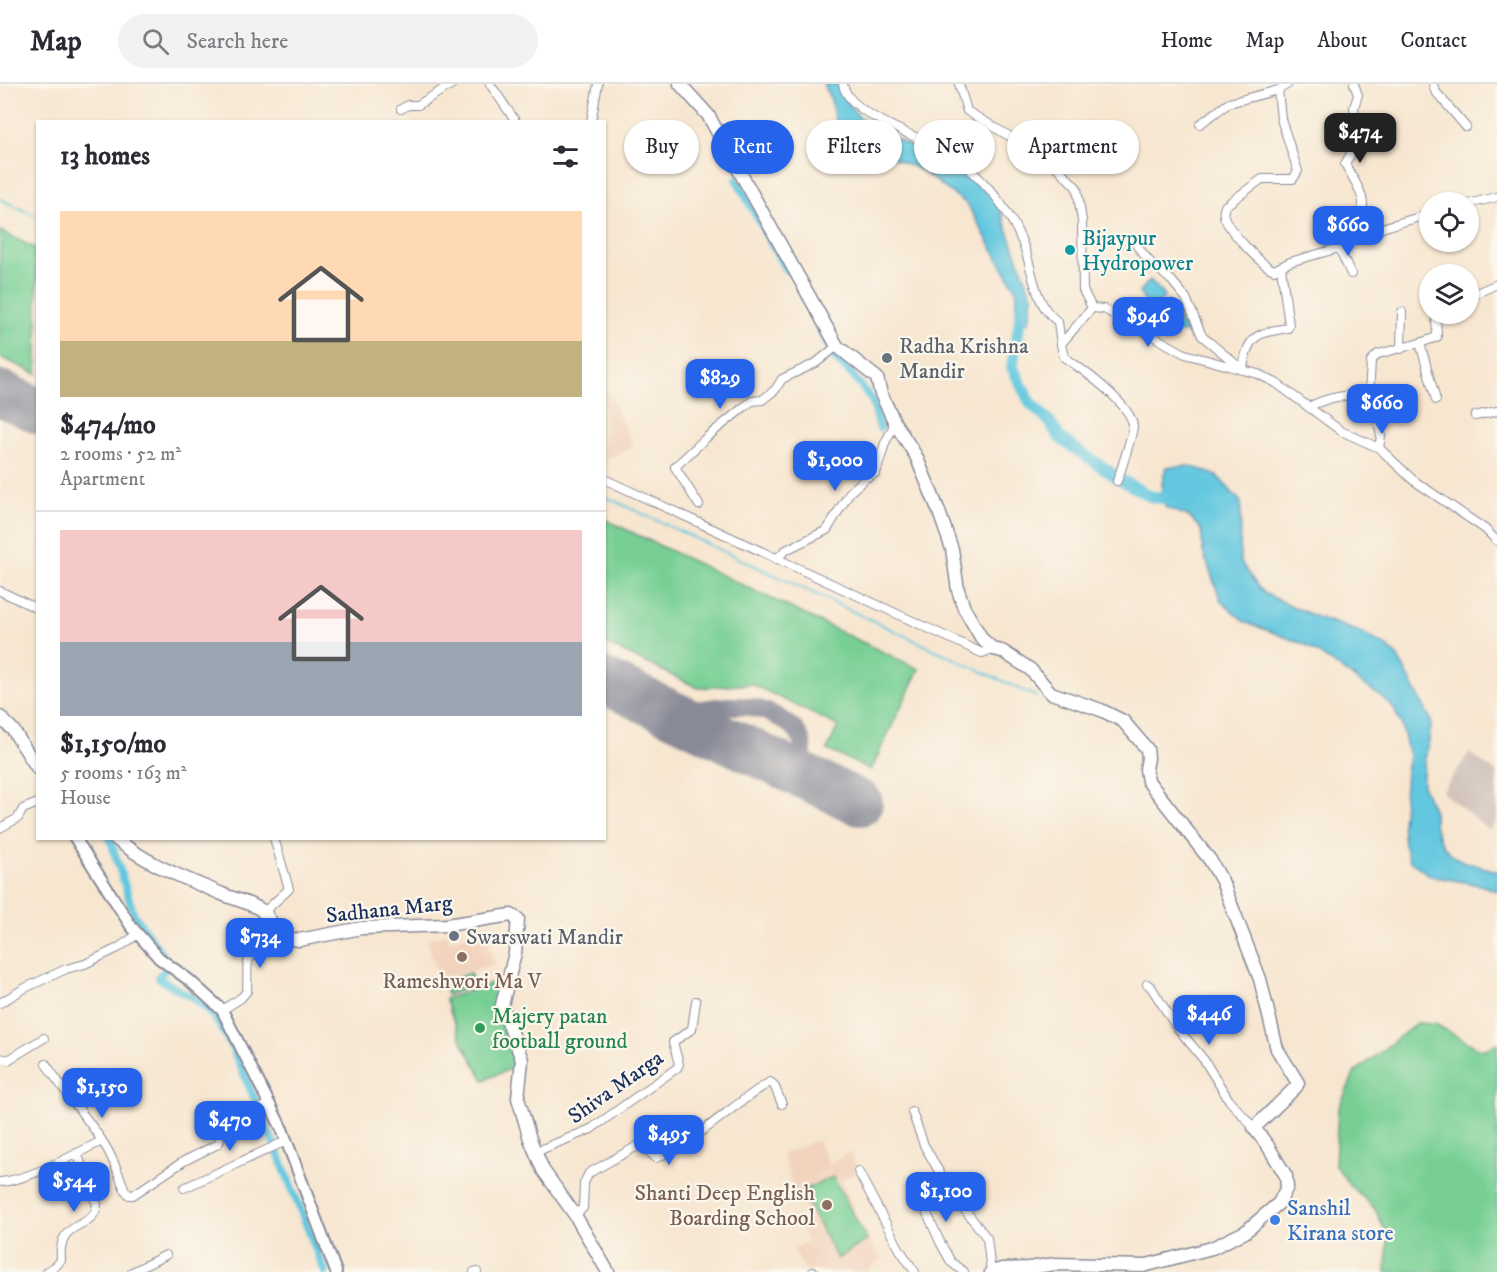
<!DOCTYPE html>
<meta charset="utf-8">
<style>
body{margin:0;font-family:"IM FELL DW Pica",serif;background:#f2f2f3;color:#2b2b33;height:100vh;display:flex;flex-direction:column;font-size:22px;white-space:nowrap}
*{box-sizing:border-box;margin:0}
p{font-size:20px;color:#7c7c81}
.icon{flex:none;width:33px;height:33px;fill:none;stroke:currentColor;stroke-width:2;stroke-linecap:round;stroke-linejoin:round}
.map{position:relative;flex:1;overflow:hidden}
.side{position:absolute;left:36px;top:36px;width:570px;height:720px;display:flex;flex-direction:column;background:#fff;border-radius:0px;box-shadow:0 2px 4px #0004}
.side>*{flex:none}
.guide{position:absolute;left:624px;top:36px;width:570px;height:54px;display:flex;gap:12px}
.buttons{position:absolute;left:1419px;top:108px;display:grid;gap:12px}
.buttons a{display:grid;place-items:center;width:60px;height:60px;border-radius:50%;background:#fff;box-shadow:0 2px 4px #0004;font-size:30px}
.price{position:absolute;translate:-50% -51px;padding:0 14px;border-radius:12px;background:#2563eb;color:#fff;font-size:20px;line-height:39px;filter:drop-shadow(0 2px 3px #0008)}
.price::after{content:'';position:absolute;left:50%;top:36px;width:18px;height:14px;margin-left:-9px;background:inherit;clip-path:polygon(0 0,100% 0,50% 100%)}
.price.active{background:#222;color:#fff}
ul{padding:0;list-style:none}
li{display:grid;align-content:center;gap:12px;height:318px;padding:0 24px}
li+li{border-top:2px solid #e1e1e2}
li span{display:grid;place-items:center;height:186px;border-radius:0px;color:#555}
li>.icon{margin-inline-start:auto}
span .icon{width:108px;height:108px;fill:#fffc;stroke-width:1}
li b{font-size:26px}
h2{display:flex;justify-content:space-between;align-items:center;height:72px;padding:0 24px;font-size:26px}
.chip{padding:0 21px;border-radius:27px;background:#fff;box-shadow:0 2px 4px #0004;font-size:21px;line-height:54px}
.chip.active{background:#2563eb;color:#fff}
header{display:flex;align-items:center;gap:36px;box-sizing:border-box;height:84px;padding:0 30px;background:#fff;border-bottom:2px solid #e1e1e2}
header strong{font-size:28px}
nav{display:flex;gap:33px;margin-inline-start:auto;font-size:21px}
.search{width:420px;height:54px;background:#f2f2f3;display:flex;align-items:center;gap:15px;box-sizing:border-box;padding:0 21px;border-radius:33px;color:#7c7c81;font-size:22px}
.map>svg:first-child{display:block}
</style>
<header>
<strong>Map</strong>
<div class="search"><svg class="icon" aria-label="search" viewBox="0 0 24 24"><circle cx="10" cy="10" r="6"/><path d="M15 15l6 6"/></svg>Search here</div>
<nav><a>Home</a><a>Map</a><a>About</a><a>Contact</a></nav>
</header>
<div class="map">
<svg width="1497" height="1188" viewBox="0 0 1497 1188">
<rect width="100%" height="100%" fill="#fbf7ec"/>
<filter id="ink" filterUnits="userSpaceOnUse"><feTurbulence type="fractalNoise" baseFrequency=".0167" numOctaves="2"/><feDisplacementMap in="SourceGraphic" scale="12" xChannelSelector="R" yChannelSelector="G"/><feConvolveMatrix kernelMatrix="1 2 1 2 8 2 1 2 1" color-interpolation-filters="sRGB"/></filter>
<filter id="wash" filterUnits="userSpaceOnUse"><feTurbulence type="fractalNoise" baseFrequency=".008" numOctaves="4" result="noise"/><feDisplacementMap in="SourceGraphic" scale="24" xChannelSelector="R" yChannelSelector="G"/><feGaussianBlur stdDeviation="1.35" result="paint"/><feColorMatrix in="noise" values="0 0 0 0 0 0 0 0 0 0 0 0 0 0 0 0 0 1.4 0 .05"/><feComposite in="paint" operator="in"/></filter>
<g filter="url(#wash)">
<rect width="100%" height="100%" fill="#f7e6d0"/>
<g fill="#f2d4be">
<path d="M 604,304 L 611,314 L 633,362 L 622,369 L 605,375 Z"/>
<path d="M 484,845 L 495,880 L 439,896 L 427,855 L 448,849 L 450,857 Z"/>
<path d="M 818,1056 L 829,1081 L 851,1067 L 857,1090 L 842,1095 L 862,1145 L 882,1175 L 865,1188 L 824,1188 L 813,1186 L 807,1188 L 793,1165 L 807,1158 L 800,1140 L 810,1137 L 794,1105 L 782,1070 Z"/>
</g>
<path fill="#cfc0ba" d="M 1469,669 L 1497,689 L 1497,737 L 1489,746 L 1442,708 Z"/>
<g fill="#77cf94" stroke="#497f79" stroke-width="1.5">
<path d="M 0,147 L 37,165 L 37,290 L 0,273 Z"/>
<path d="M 604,435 L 919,585 L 871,686 L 827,666 L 838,642 L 752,600 L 698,604 L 605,559 Z"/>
<path d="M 470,889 L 474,901 L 447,911 L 443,899 Z"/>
<path d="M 498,897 L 501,909 L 497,929 L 517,982 L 484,996 L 463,960 L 445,915 Z"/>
<path d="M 1417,939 L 1435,940 L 1480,965 L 1486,965 L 1497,959 L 1497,1188 L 1386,1188 L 1388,1153 L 1375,1125 L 1349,1100 L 1335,1081 L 1338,1026 L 1355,988 Z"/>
<path d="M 833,1093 L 867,1156 L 837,1175 L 801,1107 Z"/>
</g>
<g fill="#62c7df" stroke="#3e7b9e" stroke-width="1.5">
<path d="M 824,0 L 840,0 L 848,19 L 859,33 L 904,59 L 954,83 L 996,115 L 1032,212 L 1029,239 L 1016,230 L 1017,208 L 967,120 L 920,86 L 882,69 L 869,68 L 847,53 L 839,44 L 834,33 L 831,16 Z"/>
<path d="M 1150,196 L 1165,212 L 1152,227 L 1139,209 Z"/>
<path d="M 1168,216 L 1179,231 L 1178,237 L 1189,248 C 1168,250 1166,249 1154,232 Z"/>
<path d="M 1191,382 L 1217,392 L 1241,418 L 1240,477 L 1259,504 L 1268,511 L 1314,532 L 1360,548 L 1385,561 L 1397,572 L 1405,586 L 1431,636 C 1432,654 1424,671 1423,690 C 1421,711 1430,712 1434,729 C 1435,735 1433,741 1436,747 C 1447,778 1468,779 1497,787 L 1497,807 L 1480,801 L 1431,792 L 1410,777 L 1404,761 L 1402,741 L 1406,688 L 1409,672 L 1402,642 L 1394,625 L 1383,614 L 1306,561 L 1245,538 L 1221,517 L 1203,468 L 1201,445 L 1188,432 L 1166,424 C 1159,408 1162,398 1166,383 Z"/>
</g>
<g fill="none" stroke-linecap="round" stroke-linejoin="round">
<g stroke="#62c7df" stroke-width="2">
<path d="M 0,115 L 38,133"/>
<path d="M 604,412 L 1037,613"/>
</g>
<g stroke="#62c7df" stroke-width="8">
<path d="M 737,96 L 784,183 L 793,190"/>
<path d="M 802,209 L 834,273 L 852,291 L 872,316 L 880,344"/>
<path d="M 110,754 L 134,831 L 170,881 L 158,893 C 172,904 188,909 201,920 C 228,942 242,989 257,1020"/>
<path d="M 261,1030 L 274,1060"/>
<path d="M 276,1064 L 325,1188"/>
</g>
<path stroke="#62c7df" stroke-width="12" d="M 1023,219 L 1012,283 L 1031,320 L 1050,338 L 1060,354 L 1121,396 L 1152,413 L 1177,415"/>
<path stroke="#898a97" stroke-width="18" d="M 653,620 C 661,623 670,627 679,627 C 702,627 727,619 749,623 C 768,626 804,642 803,665 C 803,674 798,683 789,688 C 763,702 751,671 734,659"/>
<g stroke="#898a97" stroke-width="46">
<path d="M 0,309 L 38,327"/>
<path d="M 604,597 L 860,719"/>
</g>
</g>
</g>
<g filter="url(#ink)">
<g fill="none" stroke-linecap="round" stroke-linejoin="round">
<g stroke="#898a97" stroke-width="10">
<g id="street">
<path d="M 490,0 L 516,38"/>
<path d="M 843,0 C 849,36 938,55 965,81 C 988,101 1008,125 1020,153 C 1034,181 1031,218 1058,238 L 1061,260"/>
<path d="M 959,0 L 967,27 L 1051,77 L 1077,104 L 1082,137 L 1083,206 L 1092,224"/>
<path d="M 1288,0 L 1278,6 L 1281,35 L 1298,87 L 1293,95 L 1262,95 L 1225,122 C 1224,125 1223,129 1224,132 C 1227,145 1261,181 1274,186 L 1290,178 L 1339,164 L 1350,156 L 1385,143 L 1430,130"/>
<path d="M 1433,0 L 1435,7 L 1466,43"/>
<path d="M 401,25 L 408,21 L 418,21 L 452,0"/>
<path d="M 591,38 L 598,0"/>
<path d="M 1200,40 L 1229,19 L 1278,6"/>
<path d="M 1468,120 L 1497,113"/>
<path d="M 1353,155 C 1370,119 1364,113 1345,80 L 1354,64 L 1356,42 L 1354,23 L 1358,11 L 1354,0"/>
<path d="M 1132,156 L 1150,178 L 1172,197 L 1186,214 L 1202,252 L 1243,286 L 1258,290 L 1276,299 L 1341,347 L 1379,364 L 1413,396 L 1485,445 L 1497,457"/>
<path d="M 1339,164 L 1351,190"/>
<path d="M 1468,213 L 1497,200"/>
<path d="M 1420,259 L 1437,253 L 1436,230"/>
<path d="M 1401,265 L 1402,228"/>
<path d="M 1308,323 C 1331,312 1344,311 1369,311"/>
<path d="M 1475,332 L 1497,327"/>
<path d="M 1379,364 L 1381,352 L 1375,323 L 1369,311 L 1371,277 L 1378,270 L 1420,259 L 1436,316"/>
<path d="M 604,395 L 982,569 L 993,565"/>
<path d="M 1117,397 C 1120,390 1133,349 1133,342 C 1132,321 1082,285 1064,273 L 1061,260 L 1092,224 L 1104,225 L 1185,270 L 1243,286 C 1247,251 1257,249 1288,244 L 1289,241 L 1281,183"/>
<path d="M 699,421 L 675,383 L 707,353 L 744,323 L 752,317 L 762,316 L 775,306 L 782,295 L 816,279 L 837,262"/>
<path d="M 776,475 L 786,466 L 827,446 L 850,408 L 866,394 L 876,389 L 885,359 L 895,339"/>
<path d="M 0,507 L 38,525"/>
<path d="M 0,744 L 18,734 L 23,725 L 38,719"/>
<path d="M 263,829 L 289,805 L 274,754"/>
<path d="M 1147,900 L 1151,903 L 1175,941 L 1204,976 L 1229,1016 L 1254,1044"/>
<path d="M 0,919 L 25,904 L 66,885 L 85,880 L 118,864 L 138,850"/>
<path d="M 222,926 L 241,914 L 247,907 C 249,873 240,872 277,863 L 279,860 L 274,845"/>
<path d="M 0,974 L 8,976 L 44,954"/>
<path d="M 46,980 C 65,1009 88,1034 106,1063 C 114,1076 119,1092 125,1106 L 129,1111 L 133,1111 L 184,1077 L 218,1060 L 220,1056 L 217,1047 L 227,1038 L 269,1021"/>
<path d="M 912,1028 L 924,1061 L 950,1107 L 987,1154 L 991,1188"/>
<path d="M 535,1068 L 591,1045 L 677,984 L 679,980 L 673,958 L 692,945 L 696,917"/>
<path d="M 858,1087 L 900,1166 L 915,1188"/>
<path d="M 0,1098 C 30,1096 74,1070 102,1057"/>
<path d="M 912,1103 L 922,1118 L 940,1158 L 951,1178 L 964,1188"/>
<path d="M 184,1104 L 286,1057"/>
<path d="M 575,1131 L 583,1124 L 584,1099 L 589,1089 L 641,1060 L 656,1074 C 699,1056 730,1022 770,998 L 774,1001 L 782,1020"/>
<path d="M 46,1188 L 57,1181 L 61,1176 C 57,1133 93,1148 97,1121 L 77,1069"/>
<path d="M 132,1188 L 166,1171"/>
<path d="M 474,1188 L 477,1188"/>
<path d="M 813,1188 L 814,1188"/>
</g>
</g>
<g stroke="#898a97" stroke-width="14">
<path id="secondary" d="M 75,754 L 131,842 L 159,874 L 189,896 L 222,926 L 282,1045 L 336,1188"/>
</g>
<g stroke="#898a97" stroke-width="15">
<g id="primary">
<path d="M 680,0 L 708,31 L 837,262 L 877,294 L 881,310 L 895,339 L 916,372 L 938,425 L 952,465 L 958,506 L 964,524 L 982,555 L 993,565 L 1002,567 L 1030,585 L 1051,609 L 1101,626 L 1123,637 L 1147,665 L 1148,674 L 1146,685 L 1148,697 L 1210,776 L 1222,797 L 1260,895 L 1277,965 L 1298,999 L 1296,1003 L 1254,1044 L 1268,1062 L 1286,1092 L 1287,1103 L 1279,1119 L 1245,1148 L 1212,1164 L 1143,1182 L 1055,1180 L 1029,1184 L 1002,1185 L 991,1188"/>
<path d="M 0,633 L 13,646 L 38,685"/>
<path d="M 115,754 C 146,780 185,794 222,810 C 234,815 251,819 261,826 C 278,840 270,853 299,856 L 362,844 L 447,841 L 511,831 L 518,835 L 515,869 L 502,921 L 522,976 L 518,1014 L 530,1055 L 543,1086 L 575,1131 L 608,1188"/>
</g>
</g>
<use href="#street" stroke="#fff" stroke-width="8"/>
<use href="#secondary" stroke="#fff" stroke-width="10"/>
<use href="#primary" stroke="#fff" stroke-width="12"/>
</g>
</g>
<circle fill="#0f9aa8" stroke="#fbf7ec" stroke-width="2" cx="1070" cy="166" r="6"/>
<g fill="#6b7280" stroke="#fbf7ec" stroke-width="2">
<circle cx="887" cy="274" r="6"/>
<circle cx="454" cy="852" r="6"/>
</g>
<g fill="#8d6e63" stroke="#fbf7ec" stroke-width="2">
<circle cx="462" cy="873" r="6"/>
<circle cx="827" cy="1121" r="6"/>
</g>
<circle fill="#2e9e5b" stroke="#fbf7ec" stroke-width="2" cx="480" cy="944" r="6"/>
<circle fill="#3f7fe0" stroke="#fbf7ec" stroke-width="2" cx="1275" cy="1136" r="6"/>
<g text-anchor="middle" stroke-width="4.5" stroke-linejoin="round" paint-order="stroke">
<g font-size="22" fill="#0d838f" stroke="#fbf7ec" text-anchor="start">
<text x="1082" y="161">Bijaypur<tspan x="1082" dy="25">Hydropower</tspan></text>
</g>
<g font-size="22" fill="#5b616d" stroke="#fbf7ec" text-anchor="start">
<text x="899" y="269">Radha Krishna<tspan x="899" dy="25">Mandir</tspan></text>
<text x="466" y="860">Swarswati Mandir</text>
</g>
<g font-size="22" fill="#1b2f5e" stroke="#fbf7ec">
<text transform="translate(389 824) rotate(-6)" y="8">Sadhana Marg</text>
<text transform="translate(615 1002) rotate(-35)" y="8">Shiva Marga</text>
</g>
<g font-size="22" fill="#785e54" stroke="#fbf7ec">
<text x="462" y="904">Rameshwori Ma V</text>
<text x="815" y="1116" text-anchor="end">Shanti Deep English<tspan x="815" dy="25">Boarding School</tspan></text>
</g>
<g font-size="22" fill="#27864d" stroke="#fbf7ec" text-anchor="start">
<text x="492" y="939">Majery patan<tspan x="492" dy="25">football ground</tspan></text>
</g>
<g font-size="22" fill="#366cbe" stroke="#fbf7ec" text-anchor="start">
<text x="1287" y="1131">Sanshil<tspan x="1287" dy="25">Kirana store</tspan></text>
</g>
</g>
</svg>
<div class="buttons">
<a><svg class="icon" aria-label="locate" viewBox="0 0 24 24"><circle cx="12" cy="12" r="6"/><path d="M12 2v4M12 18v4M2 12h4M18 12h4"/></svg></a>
<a><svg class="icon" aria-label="layers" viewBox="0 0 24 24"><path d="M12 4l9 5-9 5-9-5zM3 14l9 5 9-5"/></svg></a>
</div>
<b class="price active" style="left:1360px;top:80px">$474</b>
<b class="price" style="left:1348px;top:173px">$660</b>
<b class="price" style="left:1148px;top:264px">$946</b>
<b class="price" style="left:720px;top:326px">$829</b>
<b class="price" style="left:1382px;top:351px">$660</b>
<b class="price" style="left:835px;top:408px">$1,000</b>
<b class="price" style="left:260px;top:885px">$734</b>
<b class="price" style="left:1209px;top:962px">$446</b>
<b class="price" style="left:102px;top:1035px">$1,150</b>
<b class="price" style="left:230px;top:1068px">$470</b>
<b class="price" style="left:669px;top:1082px">$495</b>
<b class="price" style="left:74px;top:1129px">$544</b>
<b class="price" style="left:946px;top:1139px">$1,100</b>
<div class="guide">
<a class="chip">Buy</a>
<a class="chip active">Rent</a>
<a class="chip">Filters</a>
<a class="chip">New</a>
<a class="chip">Apartment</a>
</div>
<section class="side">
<h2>13 homes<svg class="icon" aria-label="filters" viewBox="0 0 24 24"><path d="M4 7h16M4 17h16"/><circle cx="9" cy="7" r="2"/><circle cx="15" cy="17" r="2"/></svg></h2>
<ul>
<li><span style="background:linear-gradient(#ffd9b3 70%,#c2b280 0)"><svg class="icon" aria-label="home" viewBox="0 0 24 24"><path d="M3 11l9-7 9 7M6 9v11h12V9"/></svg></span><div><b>$474/mo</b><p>2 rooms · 52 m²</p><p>Apartment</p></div></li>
<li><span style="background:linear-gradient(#f6c9c9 60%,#9aa5b1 0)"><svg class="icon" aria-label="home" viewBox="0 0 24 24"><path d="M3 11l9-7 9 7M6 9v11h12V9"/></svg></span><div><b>$1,150/mo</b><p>5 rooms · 163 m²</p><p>House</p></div></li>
</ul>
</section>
</div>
